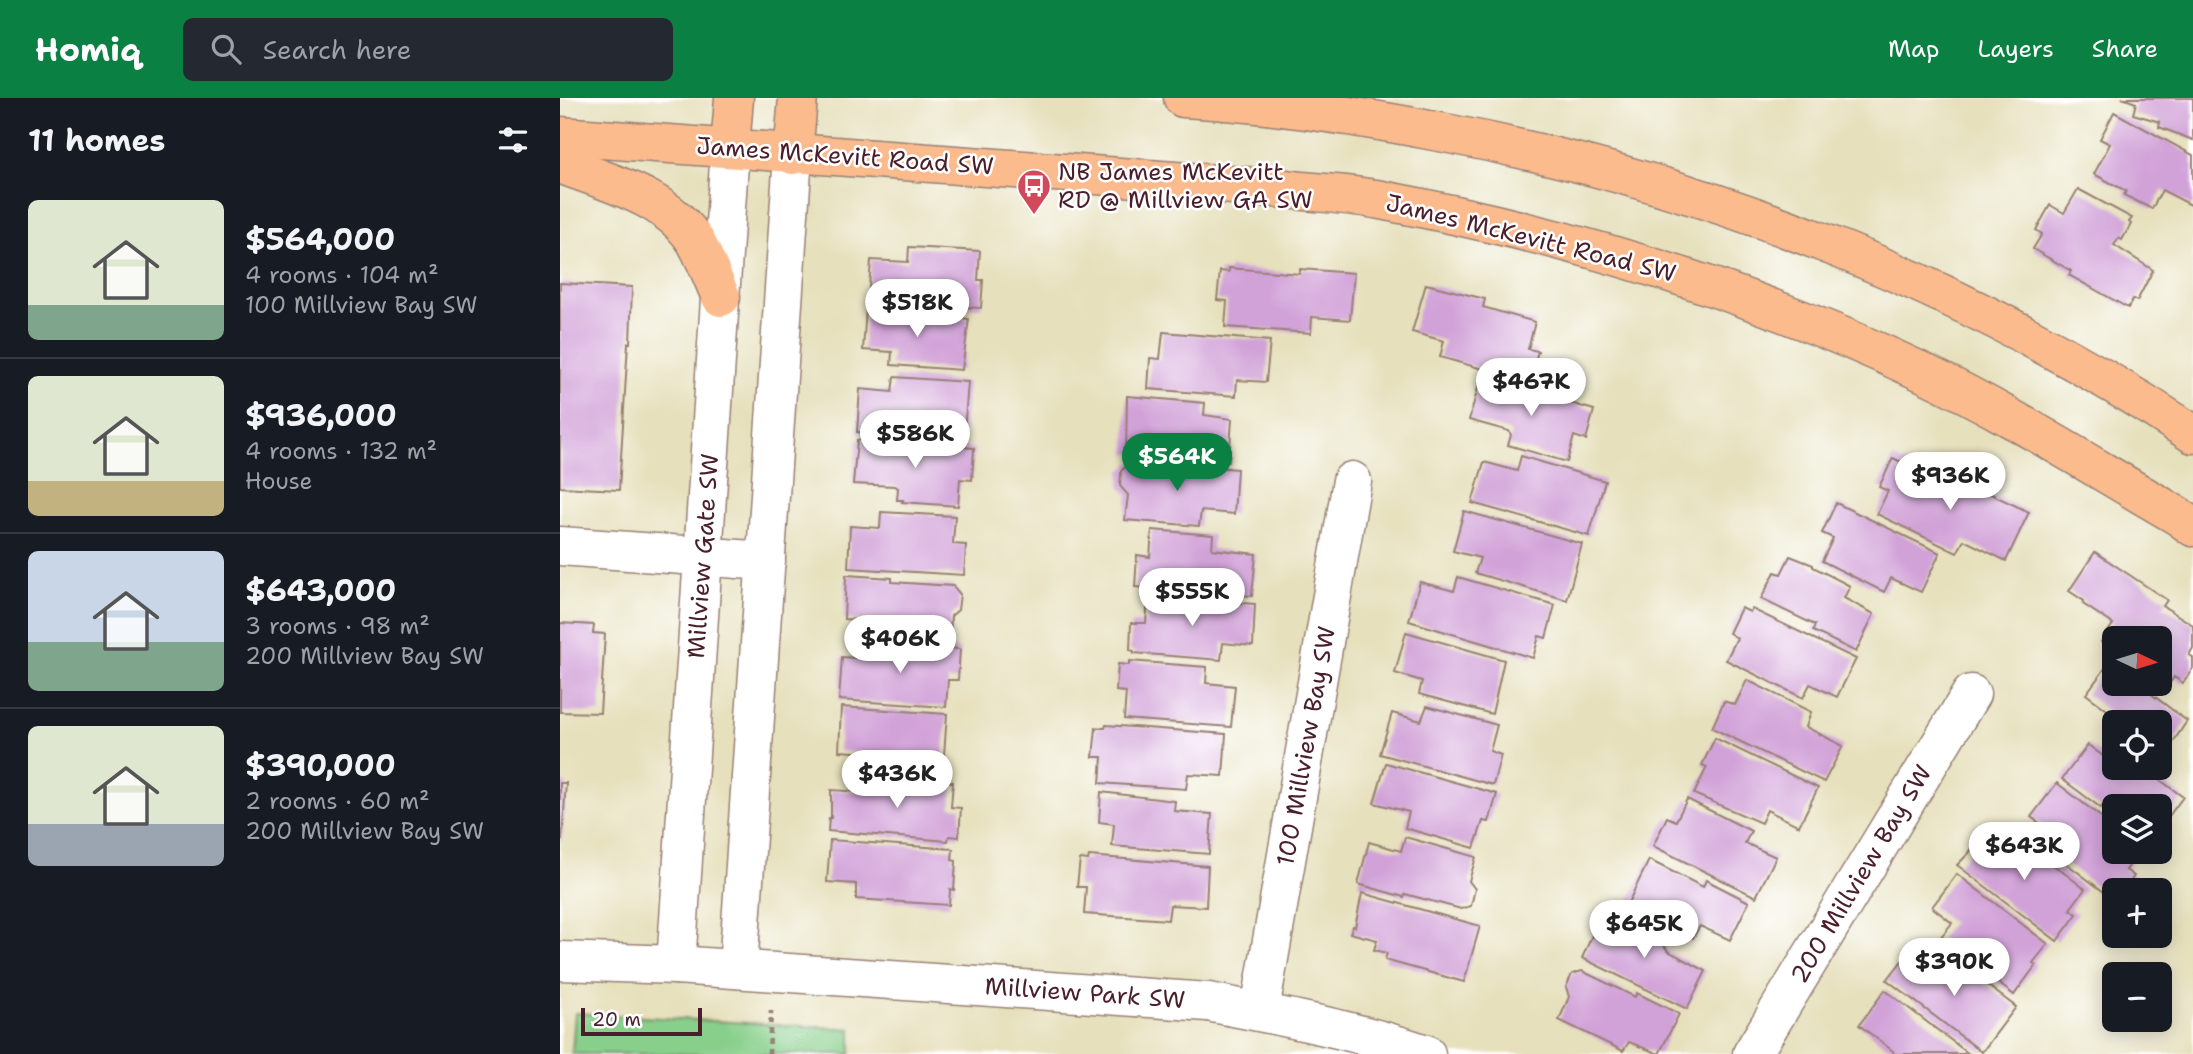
<!DOCTYPE html>
<meta charset="utf-8">
<style>
body{margin:0;font-family:"Shantell Sans",sans-serif;background:#242831;color:#f1f3f6;height:100vh;display:flex;flex-direction:column;font-size:26px;white-space:nowrap}
*{box-sizing:border-box;margin:0}
p{font-size:23px;color:#9ea1a6}
.icon{flex:none;width:38px;height:38px;fill:none;stroke:currentColor;stroke-width:2;stroke-linecap:round;stroke-linejoin:round}
.map{position:relative;flex:1;overflow:hidden}
.side{display:flex;flex-direction:column;background:#171b24;width:560px}
.side>*{flex:none}
.needle{width:46px;rotate:94deg}
.controls{position:absolute;left:1542px;top:528px;display:grid;gap:14px}
.controls a{display:grid;place-items:center;width:70px;height:70px;border-radius:10px;background:#171b24;box-shadow:0 4px 18px #0003;font-size:35px}
.scale{position:absolute;left:21px;bottom:18px;width:121px;box-sizing:border-box;padding-left:7px;border:4px solid #4a1f2b;border-top:0;font-size:19px;line-height:24px;white-space:nowrap;color:#4a1f2b;-webkit-text-stroke:5px #fff;paint-order:stroke}
.price{position:absolute;translate:-50% -60px;padding:0 16px;border-radius:24px;background:#fff;color:#222;font-size:23px;line-height:46px;filter:drop-shadow(0 2px 4px #0008)}
.price::after{content:'';position:absolute;left:50%;top:42px;width:21px;height:16px;margin-left:-10px;background:inherit;clip-path:polygon(0 0,100% 0,50% 100%)}
.price.selected{background:#0b8043;color:#fff}
ul{padding:0;list-style:none}
li{display:flex;align-items:center;gap:21px;height:175px;padding:0 28px}
li+li{border-top:2px solid #363941}
li span{display:grid;place-items:center;flex:none;width:196px;height:140px;border-radius:10px;color:#555}
li>.icon{margin-inline-start:auto}
span .icon{width:84px;height:84px;fill:#fffc;stroke-width:1}
li b{font-size:30px}
h2{display:flex;justify-content:space-between;align-items:center;height:84px;padding:0 28px;font-size:30px}
header{display:flex;align-items:center;gap:42px;box-sizing:border-box;height:98px;padding:0 35px;background:#0b8043;color:#fff}
header strong{font-size:33px}
nav{display:flex;gap:38px;margin-inline-start:auto;font-size:24px}
.search{width:490px;height:63px;background:#242831;display:flex;align-items:center;gap:18px;box-sizing:border-box;padding:0 24px;border-radius:10px;color:#9ea1a6;font-size:26px}
main{display:flex;flex:1;min-height:0}
.map>svg:first-child{display:block}
</style>
<header>
<strong>Homiq</strong>
<div class="search"><svg class="icon" aria-label="search" viewBox="0 0 24 24"><circle cx="10" cy="10" r="6"/><path d="M15 15l6 6"/></svg>Search here</div>
<nav><a>Map</a><a>Layers</a><a>Share</a></nav>
</header>
<main>
<section class="side">
<h2>11 homes<svg class="icon" aria-label="filters" viewBox="0 0 24 24"><path d="M4 7h16M4 17h16"/><circle cx="9" cy="7" r="2"/><circle cx="15" cy="17" r="2"/></svg></h2>
<ul>
<li><span style="background:linear-gradient(#dfe7d0 75%,#7fa58c 0)"><svg class="icon" aria-label="home" viewBox="0 0 24 24"><path d="M3 11l9-7 9 7M6 9v11h12V9"/></svg></span><div><b>$564,000</b><p>4 rooms · 104 m²</p><p>100 Millview Bay SW</p></div></li>
<li><span style="background:linear-gradient(#dfe7d0 75%,#c2b280 0)"><svg class="icon" aria-label="home" viewBox="0 0 24 24"><path d="M3 11l9-7 9 7M6 9v11h12V9"/></svg></span><div><b>$936,000</b><p>4 rooms · 132 m²</p><p>House</p></div></li>
<li><span style="background:linear-gradient(#c9d6e8 65%,#7fa58c 0)"><svg class="icon" aria-label="home" viewBox="0 0 24 24"><path d="M3 11l9-7 9 7M6 9v11h12V9"/></svg></span><div><b>$643,000</b><p>3 rooms · 98 m²</p><p>200 Millview Bay SW</p></div></li>
<li><span style="background:linear-gradient(#dfe7d0 70%,#9aa5b1 0)"><svg class="icon" aria-label="home" viewBox="0 0 24 24"><path d="M3 11l9-7 9 7M6 9v11h12V9"/></svg></span><div><b>$390,000</b><p>2 rooms · 60 m²</p><p>200 Millview Bay SW</p></div></li>
</ul>
</section>
<div class="map">
<svg width="1633" height="956" viewBox="0 0 1633 956">
<rect width="100%" height="100%" fill="#fff"/>
<filter id="ink" filterUnits="userSpaceOnUse"><feTurbulence type="fractalNoise" baseFrequency=".0143" numOctaves="2"/><feDisplacementMap in="SourceGraphic" scale="14" xChannelSelector="R" yChannelSelector="G"/><feConvolveMatrix kernelMatrix="1 2 1 2 8 2 1 2 1" color-interpolation-filters="sRGB"/></filter>
<filter id="wash" filterUnits="userSpaceOnUse"><feTurbulence type="fractalNoise" baseFrequency=".00686" numOctaves="4" result="noise"/><feDisplacementMap in="SourceGraphic" scale="28" xChannelSelector="R" yChannelSelector="G"/><feGaussianBlur stdDeviation="1.57" result="paint"/><feColorMatrix in="noise" values="0 0 0 0 0 0 0 0 0 0 0 0 0 0 0 0 0 1.4 0 .05"/><feComposite in="paint" operator="in"/></filter>
<g filter="url(#wash)">
<rect width="100%" height="100%" fill="#e6e0bc"/>
<path fill="#87cf8a" stroke="#68775a" stroke-width="2" d="M 15,915 L 291,931 L 291,956 L 12,956 Z"/>
<g id="blocks">
<g fill="#d1a2d8">
<path d="M 1562,0 L 1633,0 L 1633,42 L 1599,29 L 1600,24 L 1573,16 L 1576,5 Z"/>
<path d="M 1554,14 L 1633,57 L 1633,108 L 1602,92 L 1592,111 L 1564,97 L 1566,93 L 1534,76 L 1550,46 L 1540,41 Z"/>
<path d="M 1518,91 L 1572,120 L 1569,124 L 1571,126 L 1562,142 L 1559,140 L 1554,147 L 1593,172 L 1577,203 L 1573,201 L 1568,210 L 1509,177 L 1511,173 L 1473,151 L 1482,136 L 1476,132 L 1490,107 L 1504,115 Z"/>
<path d="M 349,149 L 420,153 L 418,182 L 423,182 L 421,210 L 308,203 L 311,162 L 348,164 Z"/>
<path d="M 669,170 L 740,176 L 740,171 L 794,175 L 790,222 L 752,219 L 751,235 L 665,229 L 667,203 L 657,202 L 660,173 L 669,174 Z"/>
<path d="M 0,185 L 72,189 L 70,245 L 68,245 L 59,392 L 0,389 Z"/>
<path d="M 866,186 L 925,201 L 923,209 L 975,224 L 968,251 L 978,253 L 969,284 L 880,259 L 884,243 L 852,234 Z"/>
<path d="M 306,211 L 352,213 L 351,217 L 409,221 L 402,272 L 331,267 L 332,254 L 303,252 Z"/>
<path d="M 603,234 L 710,243 L 706,284 L 677,282 L 676,298 L 588,291 L 590,260 L 600,261 Z"/>
<path d="M 334,279 L 408,284 L 404,334 L 345,330 L 344,338 L 297,334 L 300,291 L 332,294 Z"/>
<path d="M 921,279 L 1034,312 L 1026,342 L 1014,338 L 1007,364 L 948,347 L 951,337 L 949,333 L 909,322 Z"/>
<path d="M 567,298 L 645,305 L 644,317 L 672,321 L 669,364 L 566,356 Z"/>
<path d="M 297,342 L 414,350 L 412,382 L 400,381 L 398,408 L 342,404 L 343,402 L 337,402 L 338,390 L 335,388 L 293,386 Z"/>
<path d="M 961,358 L 1045,383 L 1029,438 L 912,405 L 924,364 L 957,373 Z"/>
<path d="M 1333,360 L 1412,398 L 1416,389 L 1469,414 L 1446,463 L 1404,442 L 1397,455 L 1317,416 L 1328,393 L 1319,389 Z"/>
<path d="M 570,365 L 629,370 L 630,367 L 677,371 L 674,416 L 641,413 L 639,428 L 565,422 L 568,397 L 560,388 L 561,373 Z"/>
<path d="M 1276,405 L 1380,455 L 1361,494 L 1331,480 L 1324,494 L 1262,463 L 1273,440 L 1262,435 Z"/>
<path d="M 904,413 L 1022,446 L 1007,502 L 915,475 L 920,460 L 893,453 Z"/>
<path d="M 321,414 L 395,418 L 393,446 L 406,447 L 404,477 L 288,470 L 290,428 L 320,430 Z"/>
<path d="M 592,432 L 653,437 L 652,451 L 696,456 L 692,498 L 575,489 L 577,457 L 590,459 Z"/>
<path d="M 1535,454 L 1607,502 L 1603,508 L 1633,527 L 1633,550 L 1629,557 L 1633,559 L 1633,570 L 1623,585 L 1614,579 L 1608,588 L 1600,582 L 1600,541 L 1554,541 L 1554,553 L 1541,544 L 1553,526 L 1523,506 L 1524,503 L 1509,493 Z"/>
<path d="M 1230,458 L 1253,467 L 1253,469 L 1290,488 L 1284,500 L 1314,516 L 1296,554 L 1253,533 L 1255,527 L 1201,501 L 1215,474 L 1221,476 Z"/>
<path d="M 286,477 L 332,480 L 332,484 L 393,488 L 400,496 L 398,512 L 391,518 L 390,542 L 316,537 L 317,523 L 284,521 Z"/>
<path d="M 898,479 L 995,507 L 986,540 L 979,538 L 973,560 L 849,523 L 860,484 L 894,493 Z"/>
<path d="M 588,498 L 695,506 L 693,548 L 663,545 L 661,562 L 574,555 L 574,553 L 570,552 L 571,525 L 586,525 Z"/>
<path d="M 1181,510 L 1190,514 L 1192,511 L 1296,561 L 1277,599 L 1250,586 L 1243,600 L 1166,562 L 1177,540 L 1169,535 Z"/>
<path d="M 0,525 L 34,527 L 33,535 L 45,536 L 40,615 L 0,614 Z"/>
<path d="M 846,534 L 944,562 L 932,616 L 859,596 L 862,583 L 835,575 Z"/>
<path d="M 320,546 L 400,551 L 398,582 L 388,582 L 386,609 L 279,602 L 282,559 L 310,561 L 311,547 Z"/>
<path d="M 569,563 L 647,569 L 646,585 L 675,588 L 671,629 L 564,621 L 566,594 L 556,593 L 558,566 L 569,567 Z"/>
<path d="M 1549,565 L 1554,568 L 1554,586 L 1578,586 L 1627,623 L 1600,664 L 1600,625 L 1554,625 L 1554,631 L 1548,626 L 1555,618 L 1526,596 Z"/>
<path d="M 1187,582 L 1251,614 L 1246,629 L 1283,648 L 1264,684 L 1152,630 L 1164,603 L 1175,607 Z"/>
<path d="M 867,608 L 937,627 L 930,653 L 941,657 L 933,687 L 820,656 L 832,615 L 861,623 Z"/>
<path d="M 281,609 L 387,616 L 383,671 L 309,666 L 309,655 L 279,653 Z"/>
<path d="M 546,627 L 666,636 L 663,678 L 628,676 L 626,691 L 540,685 L 542,659 L 533,659 L 536,630 L 545,630 Z"/>
<path d="M 1155,640 L 1258,690 L 1239,728 L 1207,712 L 1201,725 L 1134,696 L 1147,669 L 1142,667 Z"/>
<path d="M 1528,647 L 1554,666 L 1554,670 L 1584,670 L 1623,699 L 1600,730 L 1600,709 L 1554,709 L 1554,711 L 1545,704 L 1541,710 L 1502,681 Z"/>
<path d="M 826,665 L 937,696 L 929,724 L 923,723 L 914,750 L 845,730 L 849,714 L 814,705 Z"/>
<path d="M 307,678 L 393,684 L 391,709 L 401,710 L 399,739 L 389,738 L 388,743 L 268,733 L 269,720 L 271,720 L 271,692 L 305,694 Z"/>
<path d="M 0,685 L 6,685 L 2,742 L 0,742 Z"/>
<path d="M 1497,685 L 1554,729 L 1554,754 L 1579,754 L 1566,772 L 1574,778 L 1564,793 L 1554,793 L 1554,797 L 1550,794 L 1548,797 L 1486,750 L 1496,737 L 1471,719 Z"/>
<path d="M 541,694 L 615,703 L 614,713 L 652,716 L 649,756 L 552,748 L 554,726 L 539,724 Z"/>
<path d="M 1127,701 L 1191,733 L 1185,745 L 1216,759 L 1196,799 L 1093,748 L 1107,719 L 1116,723 Z"/>
<path d="M 1425,730 L 1448,748 L 1456,738 L 1525,791 L 1510,811 L 1517,816 L 1497,843 L 1397,767 L 1409,755 Z"/>
<path d="M 845,739 L 916,759 L 909,783 L 915,791 L 911,808 L 901,811 L 845,796 L 844,799 L 798,786 L 809,744 L 841,753 Z"/>
<path d="M 270,742 L 393,751 L 392,762 L 396,763 L 394,792 L 390,791 L 389,807 L 296,801 L 296,786 L 267,784 Z"/>
<path d="M 529,758 L 648,768 L 646,809 L 610,807 L 608,822 L 524,816 L 526,789 L 517,789 L 520,761 L 528,762 Z"/>
<path d="M 1089,762 L 1143,789 L 1146,782 L 1189,804 L 1170,842 L 1140,828 L 1133,840 L 1066,809 Z"/>
<path d="M 1397,776 L 1488,846 L 1473,865 L 1476,867 L 1454,897 L 1380,840 L 1392,825 L 1372,809 Z"/>
<path d="M 802,795 L 920,828 L 904,884 L 825,862 L 827,855 L 814,852 L 817,842 L 790,835 L 793,828 L 795,829 Z"/>
<path d="M 1057,813 L 1107,837 L 1103,846 L 1108,853 L 1146,873 L 1127,911 L 1022,860 L 1035,831 L 1046,837 Z"/>
<path d="M 1352,850 L 1382,873 L 1391,860 L 1456,909 L 1422,954 L 1327,882 Z"/>
<path d="M 1022,873 L 1075,899 L 1077,895 L 1119,916 L 1099,956 L 1069,944 L 1063,953 L 999,922 L 1009,899 L 1006,889 L 1012,876 Z"/>
<path d="M 1325,892 L 1409,956 L 1334,956 L 1333,953 L 1299,927 Z"/>
</g>
</g>
</g>
<g filter="url(#ink)">
<use href="#blocks" fill-opacity="0" stroke="#988074" stroke-width="2"/>
<g fill="none" stroke-linecap="round" stroke-linejoin="round">
<g stroke="#988074" stroke-width="41">
<g id="minor">
<path d="M 0,448 L 206,463"/>
<path d="M 0,863 L 116,867 L 648,904 C 721,918 795,932 866,956"/>
<path d="M 116,867 L 170,50"/>
<path d="M 178,871 L 233,57"/>
<path d="M 700,912 L 792,383"/>
<path d="M 1192,956 L 1411,596"/>
</g>
</g>
<g stroke="#988074" stroke-width="41">
<g id="major">
<path d="M 623,0 C 711,5 799,18 885,35 C 1151,86 1407,187 1633,336"/>
<path d="M 0,38 L 726,91 C 757,95 790,96 821,102 C 1007,137 1188,192 1360,273 C 1449,315 1533,369 1618,418 L 1633,429"/>
<path d="M 170,50 L 174,0"/>
<path d="M 233,57 L 238,0"/>
<path d="M 0,66 C 47,84 108,99 136,144 C 146,162 153,181 161,199"/>
</g>
</g>
<path stroke="#988074" stroke-width="4.5" stroke-dasharray="5 5" stroke-linecap="butt" d="M 209,956 L 211,913"/>
<use href="#minor" stroke="#fff" stroke-width="38"/>
<use href="#major" stroke="#fbbb8d" stroke-width="38"/>
</g>
</g>
<defs>
<g id="bus-pin" transform="scale(1.75)"><path d="M0 17L-7.5 6A9.5 9.5 0 1 1 7.5 6Z" fill="#d1495b" stroke="#fff"/><path d="M-5-6H5V4H4V6H2V4H-2V6H-4V4H-5ZM-3.5-4V0h7V-4ZM-3.5 1.2v1.5H-2V1.2ZM2 1.2v1.5H3.5V1.2Z" fill="#fff"/></g>
</defs>
<g fill-rule="evenodd">
<use href="#bus-pin" x="474" y="88"/>
</g>
<g text-anchor="middle" stroke-width="5" stroke-linejoin="round" paint-order="stroke">
<g font-size="24" fill="#4a1f2b" stroke="#fff">
<text transform="translate(285 58) rotate(4)" y="8">James McKevitt Road SW</text>
<text transform="translate(971 140) rotate(14)" y="8">James McKevitt Road SW</text>
<text transform="translate(143 458) rotate(-86)" y="8">Millview Gate SW</text>
<text transform="translate(746 648) rotate(-80)" y="8">100 Millview Bay SW</text>
<text transform="translate(1301 776) rotate(-59)" y="8">200 Millview Bay SW</text>
<text transform="translate(525 895) rotate(4)" y="8">Millview Park SW</text>
</g>
<g font-size="24" fill="#4a1f2b" stroke="#fff" text-anchor="start">
<text x="498" y="82">NB James McKevitt<tspan x="498" dy="28">RD @ Millview GA SW</tspan></text>
</g>
</g>
</svg>
<div class="controls">
<a><svg class="needle" viewBox="-14 -14 28 28"><path d="M0-13l5 13h-10z" fill="#e53935"/><path d="M0 13l5-13h-10z" fill="#9ea1a6"/></svg></a>
<a><svg class="icon" aria-label="locate" viewBox="0 0 24 24"><circle cx="12" cy="12" r="6"/><path d="M12 2v4M12 18v4M2 12h4M18 12h4"/></svg></a>
<a><svg class="icon" aria-label="layers" viewBox="0 0 24 24"><path d="M12 4l9 5-9 5-9-5zM3 14l9 5 9-5"/></svg></a>
<a>+</a>
<a>−</a>
</div>
<div class="scale">20 m</div>
<b class="price" style="left:357px;top:241px">$518K</b>
<b class="price" style="left:971px;top:320px">$467K</b>
<b class="price" style="left:355px;top:372px">$586K</b>
<b class="price selected" style="left:617px;top:395px">$564K</b>
<b class="price" style="left:1390px;top:414px">$936K</b>
<b class="price" style="left:632px;top:530px">$555K</b>
<b class="price" style="left:340px;top:577px">$406K</b>
<b class="price" style="left:337px;top:712px">$436K</b>
<b class="price" style="left:1464px;top:784px">$643K</b>
<b class="price" style="left:1084px;top:862px">$645K</b>
<b class="price" style="left:1394px;top:900px">$390K</b>
</div>
</main>
